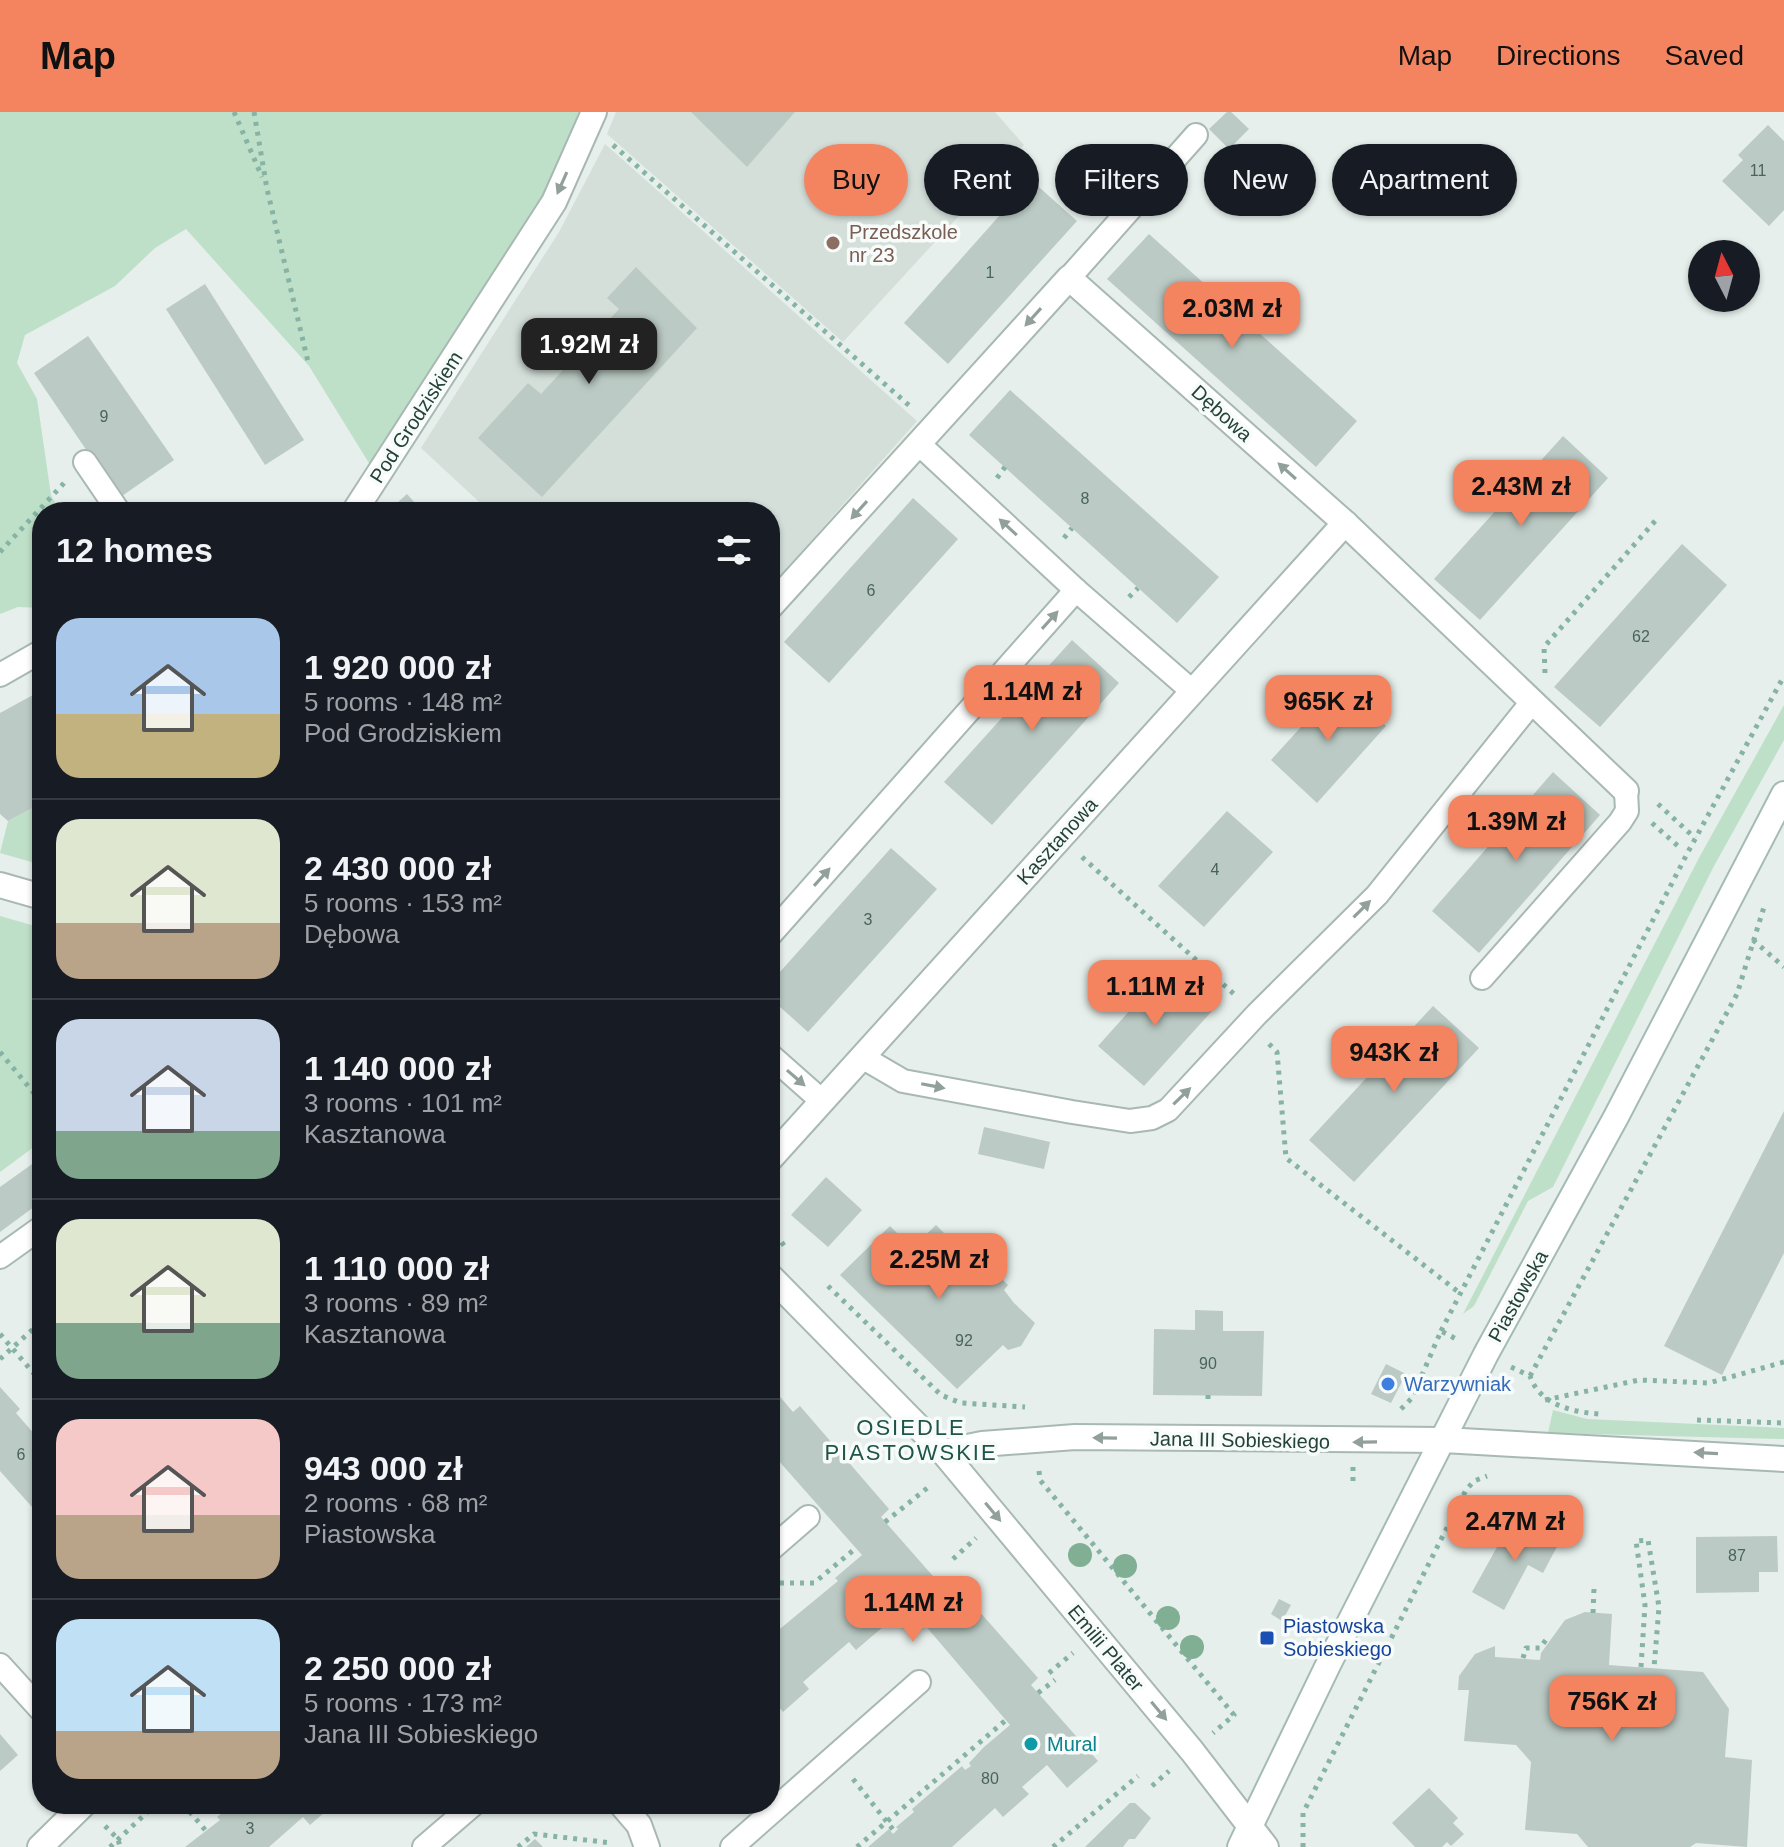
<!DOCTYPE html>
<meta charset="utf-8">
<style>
body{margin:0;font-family:Arial,sans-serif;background:#20242c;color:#f1f3f6;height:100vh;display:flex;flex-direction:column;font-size:30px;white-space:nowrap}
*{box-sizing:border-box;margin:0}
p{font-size:26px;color:#9ea1a6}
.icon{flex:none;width:44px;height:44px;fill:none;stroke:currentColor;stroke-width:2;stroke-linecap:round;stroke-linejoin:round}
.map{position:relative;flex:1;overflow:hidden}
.details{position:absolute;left:32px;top:390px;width:748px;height:1312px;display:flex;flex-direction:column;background:#171b24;border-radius:32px;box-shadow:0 2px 6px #0004}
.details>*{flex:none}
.banner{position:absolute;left:804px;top:32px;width:760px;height:72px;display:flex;gap:16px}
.needle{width:52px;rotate:354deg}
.controls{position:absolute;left:1688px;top:128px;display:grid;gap:16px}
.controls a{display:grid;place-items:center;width:72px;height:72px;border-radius:50%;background:#171b24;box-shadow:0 2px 6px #0004;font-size:40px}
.price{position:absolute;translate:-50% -68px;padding:0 18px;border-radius:16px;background:#f4845f;color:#111;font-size:26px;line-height:52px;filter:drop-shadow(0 2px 4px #0008)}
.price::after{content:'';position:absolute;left:50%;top:48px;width:24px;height:18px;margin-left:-12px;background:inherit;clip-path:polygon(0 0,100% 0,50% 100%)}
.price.selected{background:#222;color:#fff}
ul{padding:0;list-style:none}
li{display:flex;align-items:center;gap:24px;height:200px;padding:0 24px}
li+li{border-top:2px solid #363941}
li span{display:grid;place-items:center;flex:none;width:224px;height:160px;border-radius:24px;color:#555}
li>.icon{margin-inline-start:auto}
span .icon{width:96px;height:96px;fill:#fffc;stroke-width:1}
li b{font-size:34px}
h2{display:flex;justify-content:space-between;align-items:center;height:96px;padding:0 24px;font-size:34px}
.pill{padding:0 28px;border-radius:36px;background:#171b24;box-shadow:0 2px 6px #0004;font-size:28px;line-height:72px}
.pill.selected{background:#f4845f;color:#111}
header{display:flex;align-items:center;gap:48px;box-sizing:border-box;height:112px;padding:0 40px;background:#f4845f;color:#111}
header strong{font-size:38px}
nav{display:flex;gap:44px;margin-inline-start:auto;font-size:28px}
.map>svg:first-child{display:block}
</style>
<header>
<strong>Map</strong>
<nav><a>Map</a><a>Directions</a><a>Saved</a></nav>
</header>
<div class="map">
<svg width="1784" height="1735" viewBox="0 0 1784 1735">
<rect width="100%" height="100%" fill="#e6efeb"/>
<g fill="#d4dfda">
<path d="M 616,0 L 995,0 L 1024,33 L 843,230 L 607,22 Z"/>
<path d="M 605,32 L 917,309 L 770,475 L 770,400 L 490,400 L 421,336 L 559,120 Z"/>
</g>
<g fill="#bfe0c8">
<path d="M 0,0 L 585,0 L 546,85 L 372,356 L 309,254 L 186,117 L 155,136 L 115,174 L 25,223 L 17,251 L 37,287 L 51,383 L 60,400 L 42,400 L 42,496 L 18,495 L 0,502 Z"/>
<path d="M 1784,593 L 1784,628 L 1714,754 L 1553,1075 L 1528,1089 L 1474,1194 L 1463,1202 L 1700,744 Z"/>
<path d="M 42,691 L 42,753 L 0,741 L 8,709 Z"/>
<path d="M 0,804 L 42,816 L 42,1029 L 0,1060 Z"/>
<path d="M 1553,1298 L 1587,1307 L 1784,1316 L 1784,1327 L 1548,1321 Z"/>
</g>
<g fill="#bbcac4">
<path d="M 691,0 L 795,0 L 747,55 Z"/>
<path d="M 1227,0 L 1231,0 L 1249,17 L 1229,37 L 1209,17 Z"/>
<path d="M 1768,13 L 1784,29 L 1784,98 L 1769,114 L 1722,69 L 1743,48 L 1738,43 Z"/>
<path d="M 1031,68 L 1077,109 L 948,252 L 904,211 Z"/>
<path d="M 1149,122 L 1357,309 L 1316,355 L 1107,167 Z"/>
<path d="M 636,155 L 697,216 L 542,385 L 478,326 L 528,271 L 541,282 L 619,197 L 607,186 Z"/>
<path d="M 205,172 L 304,328 L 265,353 L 166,197 Z"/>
<path d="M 88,224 L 174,348 L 119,386 L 34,261 Z"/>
<path d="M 1010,278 L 1219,465 L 1177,511 L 969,323 Z"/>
<path d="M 1563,324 L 1608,366 L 1480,508 L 1434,467 Z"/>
<path d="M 407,382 L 423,400 L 387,400 Z"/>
<path d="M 913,386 L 958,427 L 829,571 L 784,530 Z"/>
<path d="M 1682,432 L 1727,473 L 1600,615 L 1554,575 Z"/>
<path d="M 1072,528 L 1119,571 L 992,713 L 944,670 Z"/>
<path d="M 1340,572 L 1386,614 L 1317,691 L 1271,648 Z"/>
<path d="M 42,578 L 42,691 L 8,709 L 0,702 L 0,601 Z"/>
<path d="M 1553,660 L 1600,703 L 1479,841 L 1432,799 Z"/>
<path d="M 1227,699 L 1273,740 L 1204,815 L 1158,774 Z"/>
<path d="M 891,736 L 937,777 L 808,920 L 770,886 L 770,871 Z"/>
<path d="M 1166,858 L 1212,899 L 1144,974 L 1098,934 Z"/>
<path d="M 1433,894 L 1479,936 L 1354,1070 L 1309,1028 Z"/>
<path d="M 1784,999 L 1784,1141 L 1722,1263 L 1664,1234 Z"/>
<path d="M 984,1015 L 1050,1030 L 1044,1057 L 978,1042 Z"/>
<path d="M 42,1045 L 42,1089 L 0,1120 L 0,1075 Z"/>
<path d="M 826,1065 L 862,1098 L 828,1135 L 791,1103 Z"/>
<path d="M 936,1113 L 979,1156 L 986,1151 L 1008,1173 L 1004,1178 L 1014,1191 L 1035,1211 L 1021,1234 L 1008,1238 L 1003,1233 L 957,1277 L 840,1163 L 890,1114 L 912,1136 Z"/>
<path d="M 1195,1198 L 1223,1199 L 1223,1219 L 1264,1219 L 1262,1284 L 1153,1283 L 1154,1217 L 1195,1218 Z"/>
<path d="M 1386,1252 L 1406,1262 L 1391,1291 L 1371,1282 Z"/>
<path d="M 770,1273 L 793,1300 L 800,1294 L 889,1397 L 881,1405 L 939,1471 L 948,1464 L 1038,1566 L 1031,1573 L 1098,1649 L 1067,1676 L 1047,1653 L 1022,1675 L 1029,1682 L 1003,1705 L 995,1696 L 952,1735 L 868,1735 L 889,1717 L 893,1722 L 898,1717 L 896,1715 L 914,1700 L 912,1697 L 962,1654 L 965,1658 L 971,1654 L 969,1651 L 984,1635 L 1010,1613 L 901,1485 L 877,1506 L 884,1514 L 856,1538 L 849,1530 L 803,1570 L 809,1577 L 783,1600 L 777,1593 L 770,1598 L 770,1525 L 838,1469 L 835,1466 L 862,1443 L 770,1339 Z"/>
<path d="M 0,1275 L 20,1297 L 16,1301 L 36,1324 L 42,1322 L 42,1421 L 33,1411 L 40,1404 L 0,1359 Z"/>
<path d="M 1528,1411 L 1560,1429 L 1543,1461 L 1528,1453 L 1504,1498 L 1472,1480 L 1506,1419 Z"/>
<path d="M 1777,1424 L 1778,1460 L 1759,1460 L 1759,1480 L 1696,1481 L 1696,1425 Z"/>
<path d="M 1279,1487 L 1291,1493 L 1282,1509 L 1271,1502 Z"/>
<path d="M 1585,1500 L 1612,1502 L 1609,1553 L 1703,1560 L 1729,1597 L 1725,1645 L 1752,1648 L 1747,1735 L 1696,1731 L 1690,1735 L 1588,1735 L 1577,1722 L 1525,1718 L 1531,1650 L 1516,1633 L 1464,1629 L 1469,1578 L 1458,1578 L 1459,1564 L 1475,1542 L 1495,1534 L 1495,1545 L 1540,1548 L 1541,1541 L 1565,1508 Z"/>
<path d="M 0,1622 L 18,1643 L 0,1659 Z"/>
<path d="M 1429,1676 L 1458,1706 L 1453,1711 L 1464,1722 L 1451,1734 L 1447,1730 L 1442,1735 L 1415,1735 L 1392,1711 Z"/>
<path d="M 1130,1691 L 1135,1691 L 1151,1706 L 1135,1727 L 1129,1727 L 1123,1735 L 1085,1735 Z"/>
<path d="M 233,1692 L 334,1692 L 310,1713 L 303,1705 L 269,1735 L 185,1735 L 220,1708 L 217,1705 Z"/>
<path d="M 535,1727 L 543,1735 L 526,1735 Z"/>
</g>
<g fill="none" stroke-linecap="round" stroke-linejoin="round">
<g stroke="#a8b8b2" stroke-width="26">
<g id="lane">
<path d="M 1069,166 L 1196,23"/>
<path d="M 919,332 L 1076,478 L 1192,579"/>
<path d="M 85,350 L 119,400"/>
<path d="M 0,563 L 42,539"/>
<path d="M 770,823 L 1076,478"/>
<path d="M 1482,866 L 1620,710 L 1627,699 L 1626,679"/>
<path d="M 770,943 L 822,989"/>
<path d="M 862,945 L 903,969 L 1072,1000 L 1130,1009 L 1152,1006 L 1168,998 L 1257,902 L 1377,783 L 1532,590"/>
<path d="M 0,1145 L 42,1115"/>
<path d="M 770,1438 L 808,1405"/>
<path d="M 0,1553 L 42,1599"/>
<path d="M 424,1735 L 474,1692"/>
<path d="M 732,1735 L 919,1570"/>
</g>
</g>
<g stroke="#a8b8b2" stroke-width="28">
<g id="street">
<path d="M 354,400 L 554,90 L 594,0"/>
<path d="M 770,495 L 1069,166 L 1345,411 L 1626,679"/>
<path d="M 0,773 L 42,785"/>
<path d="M 770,1047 L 1345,411"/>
<path d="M 770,1164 L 943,1340 L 1192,1639 L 1266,1735"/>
<path d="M 943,1340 L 982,1332 L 1075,1325 L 1443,1328 L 1784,1347"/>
<path d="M 621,1692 L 639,1713 L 647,1735"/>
<path d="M 40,1735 L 84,1692"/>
</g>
</g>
<g stroke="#a4bbb3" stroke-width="28">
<path id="secondary" d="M 1240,1735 L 1329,1551 L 1486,1242 L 1616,1005 L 1784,682"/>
</g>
<g stroke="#86b3a5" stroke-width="5" stroke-dasharray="4 6" stroke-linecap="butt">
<path d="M 234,0 L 262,65"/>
<path d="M 254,0 L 267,77 L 309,254"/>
<path d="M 613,33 L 912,296"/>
<path d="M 997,366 L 1005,355"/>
<path d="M 1064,426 L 1072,416"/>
<path d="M 0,440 L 65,370"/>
<path d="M 1129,485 L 1138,476"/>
<path d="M 1545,561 L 1544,535 L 1656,408"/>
<path d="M 1658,692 L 1695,726"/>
<path d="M 1652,711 L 1678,734"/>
<path d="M 1082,745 L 1235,883"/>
<path d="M 1753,828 L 1784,855"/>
<path d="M 1269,932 L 1277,940 L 1286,1046 L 1461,1182"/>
<path d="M 0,940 L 42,991"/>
<path d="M 770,1114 L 785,1135"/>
<path d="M 828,1174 L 941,1283 L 961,1291 L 1025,1295"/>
<path d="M 1441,1219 L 1688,740 L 1784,564"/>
<path d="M 0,1222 L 42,1271"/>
<path d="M 0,1247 L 42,1209"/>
<path d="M 1511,1255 L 1530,1264 C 1539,1292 1571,1300 1599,1302"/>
<path d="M 1530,1264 L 1737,882 L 1764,795"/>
<path d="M 1208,1283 L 1208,1287"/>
<path d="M 1545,1288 L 1639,1268 L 1709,1271 L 1784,1250"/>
<path d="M 1401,1297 L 1412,1286 L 1441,1219 L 1460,1229"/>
<path d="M 1697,1308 L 1784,1311"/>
<path d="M 1353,1355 L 1353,1374"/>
<path d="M 1039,1359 L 1040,1368 L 1234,1603 L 1213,1621"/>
<path d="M 885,1410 L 931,1373"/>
<path d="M 953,1447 L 976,1426"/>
<path d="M 770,1471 L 814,1471 L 856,1436"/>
<path d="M 1593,1501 L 1594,1477"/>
<path d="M 1523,1546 L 1526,1536 L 1540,1536 L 1548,1525"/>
<path d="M 1641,1555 L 1645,1493 L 1636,1429 L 1648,1428 L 1659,1495 L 1654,1556"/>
<path d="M 1049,1561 L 1073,1541"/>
<path d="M 1038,1581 L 1055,1568"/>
<path d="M 853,1667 L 895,1720"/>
<path d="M 1152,1674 L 1169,1659"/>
<path d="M 183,1692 L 207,1720"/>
<path d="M 105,1714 L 118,1727 L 120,1735"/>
<path d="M 110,1735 L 156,1692"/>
<path d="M 518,1735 L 534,1722 L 612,1731"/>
<path d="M 857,1735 L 1006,1608"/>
<path d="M 1053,1735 L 1138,1664"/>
<path d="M 1303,1735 L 1303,1701 L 1466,1378 L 1474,1369 L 1487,1364"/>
</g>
<use href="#lane" stroke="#fff" stroke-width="22"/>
<use href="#street" stroke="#fff" stroke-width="24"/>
<use href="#secondary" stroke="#fff" stroke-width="24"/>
</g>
<g fill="#80af93">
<circle cx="1080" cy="1443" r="12"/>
<circle cx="1125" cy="1454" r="12"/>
<circle cx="1168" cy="1506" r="12"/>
<circle cx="1192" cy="1535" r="12"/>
</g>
<defs><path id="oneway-solid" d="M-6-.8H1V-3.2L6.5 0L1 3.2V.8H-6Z" transform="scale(2)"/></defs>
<g fill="#92a09c">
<use href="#oneway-solid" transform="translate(562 71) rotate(114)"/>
<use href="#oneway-solid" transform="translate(1033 205) rotate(132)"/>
<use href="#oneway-solid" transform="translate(1287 359) rotate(-138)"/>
<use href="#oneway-solid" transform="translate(859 398) rotate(132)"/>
<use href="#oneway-solid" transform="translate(1008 415) rotate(-137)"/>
<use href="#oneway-solid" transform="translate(1050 508) rotate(-48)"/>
<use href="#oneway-solid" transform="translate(822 765) rotate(-48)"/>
<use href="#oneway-solid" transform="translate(1362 797) rotate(-45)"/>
<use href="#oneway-solid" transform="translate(796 966) rotate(41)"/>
<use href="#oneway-solid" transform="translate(933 974) rotate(11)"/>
<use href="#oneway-solid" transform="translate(1182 984) rotate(-44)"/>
<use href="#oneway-solid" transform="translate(1105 1326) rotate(-179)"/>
<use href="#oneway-solid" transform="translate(1365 1330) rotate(179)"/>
<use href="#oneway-solid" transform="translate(1706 1341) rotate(-177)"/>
<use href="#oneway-solid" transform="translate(993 1400) rotate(50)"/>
<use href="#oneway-solid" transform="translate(1159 1599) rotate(50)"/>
</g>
<circle fill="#8d6e63" stroke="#f7fbf9" stroke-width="3" cx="833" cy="131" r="8"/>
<circle fill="#3f7fe0" stroke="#f7fbf9" stroke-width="3" cx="1388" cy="1272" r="8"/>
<rect fill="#1a4fb4" stroke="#f7fbf9" stroke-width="3" x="1259" y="1518" width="16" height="16" rx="4"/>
<circle fill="#0f9aa8" stroke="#f7fbf9" stroke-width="3" cx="1031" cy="1632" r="8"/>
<g text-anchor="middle" stroke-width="7" stroke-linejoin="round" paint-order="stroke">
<g font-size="16" fill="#4a645c">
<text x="1758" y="64">11</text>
<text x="990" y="166">1</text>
<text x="104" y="310">9</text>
<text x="1085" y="392">8</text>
<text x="871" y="484">6</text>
<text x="1641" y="530">62</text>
<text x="1215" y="763">4</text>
<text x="868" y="813">3</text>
<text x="964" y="1234">92</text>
<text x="1208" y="1257">90</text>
<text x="21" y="1348">6</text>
<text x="1737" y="1449">87</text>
<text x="990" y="1672">80</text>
<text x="250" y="1722">3</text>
</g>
<g font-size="20" fill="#785e54" stroke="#f7fbf9" text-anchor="start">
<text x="849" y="127">Przedszkole<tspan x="849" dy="23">nr 23</tspan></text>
</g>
<g font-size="20" fill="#24423a" stroke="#f7fbf9">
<text transform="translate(1222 301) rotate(42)" y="7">Dębowa</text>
<text transform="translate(416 305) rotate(-57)" y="7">Pod Grodziskiem</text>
<text transform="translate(1057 729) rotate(-48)" y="7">Kasztanowa</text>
<text transform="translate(1518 1184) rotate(-61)" y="7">Piastowska</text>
<text transform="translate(1240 1328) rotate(1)" y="7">Jana III Sobieskiego</text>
<text transform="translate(1106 1536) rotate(50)" y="7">Emilii Plater</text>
</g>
<g font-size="20" fill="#366cbe" stroke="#f7fbf9" text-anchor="start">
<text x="1404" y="1279">Warzywniak</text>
</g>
<g font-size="20" fill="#164399" stroke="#f7fbf9" text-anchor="start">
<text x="1283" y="1521">Piastowska<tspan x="1283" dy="23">Sobieskiego</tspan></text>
</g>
<g font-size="20" fill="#0d838f" stroke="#f7fbf9" text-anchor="start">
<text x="1047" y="1639">Mural</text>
</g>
<g font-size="22" letter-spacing="2" fill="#1f5548" stroke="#f7fbf9">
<text x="911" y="1323">OSIEDLE<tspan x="911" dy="25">PIASTOWSKIE</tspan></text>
</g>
</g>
</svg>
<div class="controls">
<a><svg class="needle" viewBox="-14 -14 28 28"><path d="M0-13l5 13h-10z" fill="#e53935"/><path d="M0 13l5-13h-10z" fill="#9ea1a6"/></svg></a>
</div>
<b class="price" style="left:1232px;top:238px">2.03M zł</b>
<b class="price selected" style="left:589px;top:274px">1.92M zł</b>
<b class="price" style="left:1521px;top:416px">2.43M zł</b>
<b class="price" style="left:1032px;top:621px">1.14M zł</b>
<b class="price" style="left:1328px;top:631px">965K zł</b>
<b class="price" style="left:1516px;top:751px">1.39M zł</b>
<b class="price" style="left:1155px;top:916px">1.11M zł</b>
<b class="price" style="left:1394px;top:982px">943K zł</b>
<b class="price" style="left:939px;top:1189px">2.25M zł</b>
<b class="price" style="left:1515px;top:1451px">2.47M zł</b>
<b class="price" style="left:913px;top:1532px">1.14M zł</b>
<b class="price" style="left:1612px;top:1631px">756K zł</b>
<div class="banner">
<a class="pill selected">Buy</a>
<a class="pill">Rent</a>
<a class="pill">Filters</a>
<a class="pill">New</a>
<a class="pill">Apartment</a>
</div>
<section class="details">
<h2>12 homes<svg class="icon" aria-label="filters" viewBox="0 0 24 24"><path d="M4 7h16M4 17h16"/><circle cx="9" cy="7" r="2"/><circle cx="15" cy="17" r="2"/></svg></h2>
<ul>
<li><span style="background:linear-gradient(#a9c7e8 60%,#c2b280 0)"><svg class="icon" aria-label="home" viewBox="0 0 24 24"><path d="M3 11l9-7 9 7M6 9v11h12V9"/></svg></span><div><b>1 920 000 zł</b><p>5 rooms · 148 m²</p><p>Pod Grodziskiem</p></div></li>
<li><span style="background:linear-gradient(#dfe7d0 65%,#b9a48a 0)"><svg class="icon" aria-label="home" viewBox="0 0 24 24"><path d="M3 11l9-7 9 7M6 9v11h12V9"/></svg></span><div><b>2 430 000 zł</b><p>5 rooms · 153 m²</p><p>Dębowa</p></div></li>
<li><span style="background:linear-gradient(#c9d6e8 70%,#7fa58c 0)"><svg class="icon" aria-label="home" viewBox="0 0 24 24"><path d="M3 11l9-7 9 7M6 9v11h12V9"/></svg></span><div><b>1 140 000 zł</b><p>3 rooms · 101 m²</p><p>Kasztanowa</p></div></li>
<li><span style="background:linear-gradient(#dfe7d0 65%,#7fa58c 0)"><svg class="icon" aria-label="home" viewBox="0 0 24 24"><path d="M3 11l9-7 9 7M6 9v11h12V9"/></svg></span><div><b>1 110 000 zł</b><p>3 rooms · 89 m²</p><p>Kasztanowa</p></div></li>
<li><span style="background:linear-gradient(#f6c9c9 60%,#b9a48a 0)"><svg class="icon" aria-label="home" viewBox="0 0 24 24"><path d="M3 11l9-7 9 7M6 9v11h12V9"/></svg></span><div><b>943 000 zł</b><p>2 rooms · 68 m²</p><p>Piastowska</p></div></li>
<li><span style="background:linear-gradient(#bfe0f5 70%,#b9a48a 0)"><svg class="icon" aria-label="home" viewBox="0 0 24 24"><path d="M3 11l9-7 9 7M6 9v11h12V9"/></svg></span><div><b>2 250 000 zł</b><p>5 rooms · 173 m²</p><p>Jana III Sobieskiego</p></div></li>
</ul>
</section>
</div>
